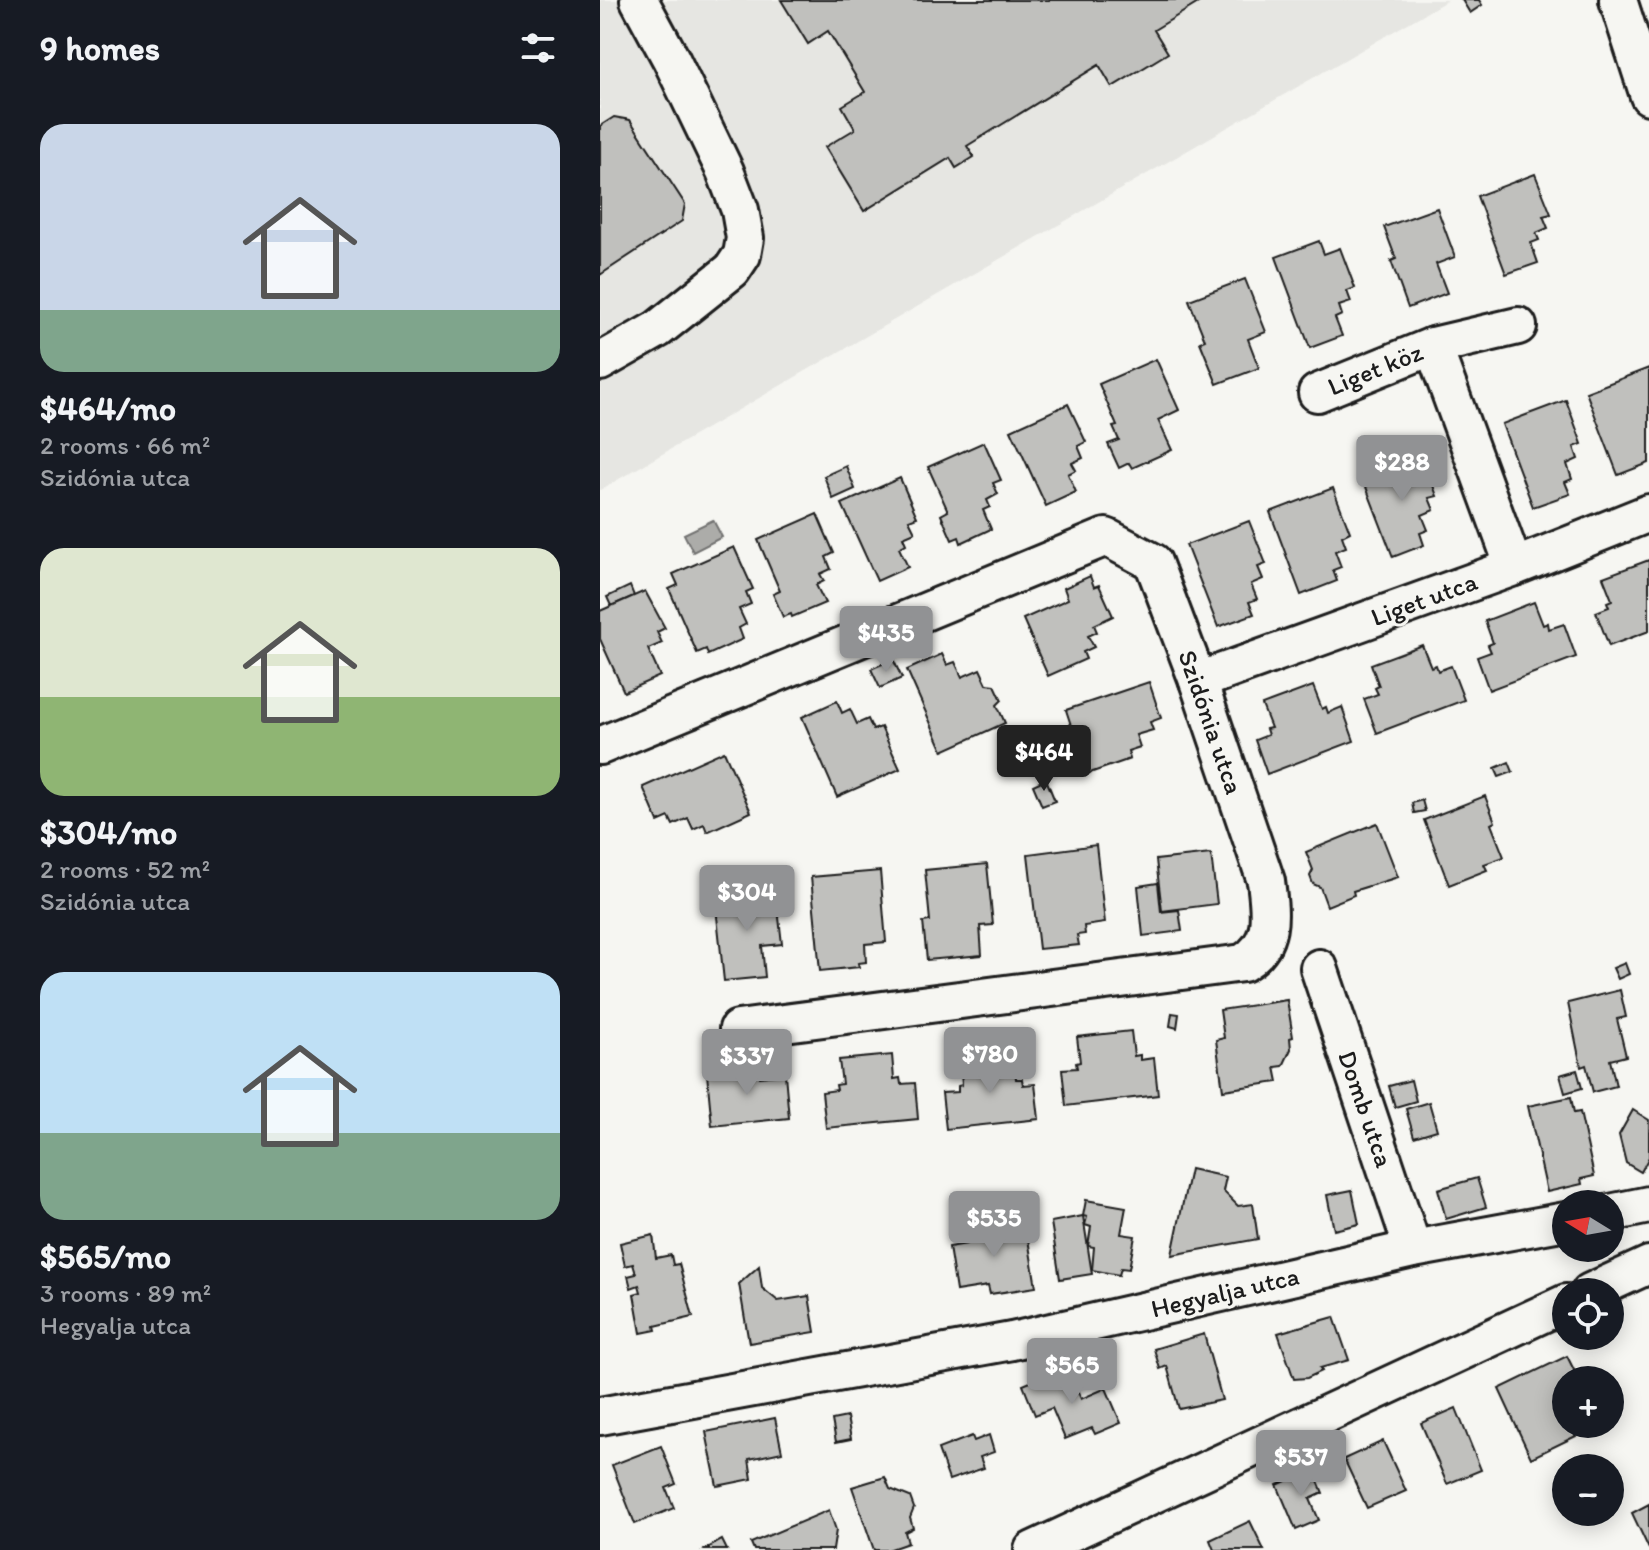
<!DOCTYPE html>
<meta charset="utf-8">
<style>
body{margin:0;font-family:Itim,sans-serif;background:#242831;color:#f1f3f6;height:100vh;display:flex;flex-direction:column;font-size:30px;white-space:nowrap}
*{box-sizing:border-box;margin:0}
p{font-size:26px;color:#9ea1a6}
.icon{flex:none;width:44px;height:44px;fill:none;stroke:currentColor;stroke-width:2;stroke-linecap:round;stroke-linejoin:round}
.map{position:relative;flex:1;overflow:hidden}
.side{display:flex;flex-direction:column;background:#171b24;width:600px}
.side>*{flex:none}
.needle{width:52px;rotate:281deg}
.controls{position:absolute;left:952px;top:1190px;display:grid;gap:16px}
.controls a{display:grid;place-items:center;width:72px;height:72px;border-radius:50%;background:#171b24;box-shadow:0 4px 20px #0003;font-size:40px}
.price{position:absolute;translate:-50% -68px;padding:0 18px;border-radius:8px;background:#919294;color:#fff;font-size:26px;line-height:52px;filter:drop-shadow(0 2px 4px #0008)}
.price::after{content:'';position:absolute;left:50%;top:48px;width:24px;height:18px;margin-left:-12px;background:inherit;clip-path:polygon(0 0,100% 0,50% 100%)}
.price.active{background:#222;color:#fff}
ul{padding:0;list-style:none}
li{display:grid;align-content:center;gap:16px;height:424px;padding:0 40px}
li span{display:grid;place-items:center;height:248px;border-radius:24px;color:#555}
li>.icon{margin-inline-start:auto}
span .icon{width:144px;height:144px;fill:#fffc;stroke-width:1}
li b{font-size:34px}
h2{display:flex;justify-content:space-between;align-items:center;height:96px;padding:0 40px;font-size:34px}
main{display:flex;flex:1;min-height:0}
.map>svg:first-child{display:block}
</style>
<main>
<section class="side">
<h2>9 homes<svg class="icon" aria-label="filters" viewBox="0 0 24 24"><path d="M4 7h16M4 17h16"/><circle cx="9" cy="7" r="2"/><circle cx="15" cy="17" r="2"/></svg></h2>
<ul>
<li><span style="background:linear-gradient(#c9d6e8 75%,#7fa58c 0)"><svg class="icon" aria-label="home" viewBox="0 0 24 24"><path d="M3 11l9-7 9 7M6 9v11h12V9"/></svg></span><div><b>$464/mo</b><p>2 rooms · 66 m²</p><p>Szidónia utca</p></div></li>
<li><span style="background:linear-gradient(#dfe7d0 60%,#8fb573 0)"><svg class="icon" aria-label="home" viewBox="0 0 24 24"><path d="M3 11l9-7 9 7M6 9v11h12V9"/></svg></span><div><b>$304/mo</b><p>2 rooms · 52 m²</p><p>Szidónia utca</p></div></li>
<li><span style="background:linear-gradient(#bfe0f5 65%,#7fa58c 0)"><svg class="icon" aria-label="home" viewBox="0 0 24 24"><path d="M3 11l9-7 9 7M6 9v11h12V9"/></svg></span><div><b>$565/mo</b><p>3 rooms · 89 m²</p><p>Hegyalja utca</p></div></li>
</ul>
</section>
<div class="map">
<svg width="1049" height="1550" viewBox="0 0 1049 1550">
<rect width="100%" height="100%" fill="#f6f6f2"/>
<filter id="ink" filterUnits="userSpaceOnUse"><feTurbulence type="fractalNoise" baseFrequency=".0125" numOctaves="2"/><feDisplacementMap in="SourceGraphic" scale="16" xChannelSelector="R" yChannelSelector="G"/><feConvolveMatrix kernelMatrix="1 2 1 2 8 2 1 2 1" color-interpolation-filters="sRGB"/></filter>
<g filter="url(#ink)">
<path fill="#e6e6e2" d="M 0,0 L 848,0 L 0,490 Z"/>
<path fill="#acaca9" stroke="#727271" stroke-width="2" d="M 113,520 L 122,537 L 93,552 L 84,534 Z"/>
<g fill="#c0c0bd" stroke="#1c1c1c" stroke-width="2">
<path d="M 181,0 L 603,0 L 554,30 L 568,53 L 512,87 L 499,65 L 367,146 L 374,157 L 356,168 L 350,158 L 264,211 L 225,147 L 255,129 L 242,106 L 265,92 L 228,31 L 208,44 Z"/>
<path d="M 862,0 L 879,0 L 882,5 L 870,13 Z"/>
<path d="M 14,117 L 30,120 L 85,204 L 82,221 L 0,275 L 0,126 Z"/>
<path d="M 935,174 L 951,214 L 943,216 L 948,228 L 936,233 L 939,240 L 931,243 L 938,263 L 906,274 L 877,196 Z"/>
<path d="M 837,208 L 855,257 L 836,264 L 847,293 L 808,308 L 791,261 L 796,259 L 784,227 Z"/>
<path d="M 719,241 L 724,254 L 740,248 L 755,288 L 747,291 L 751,302 L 739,306 L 742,315 L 735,318 L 742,336 L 710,348 L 676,257 Z"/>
<path d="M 645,279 L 666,332 L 648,339 L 659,368 L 617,384 L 600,342 L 605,340 L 589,300 Z"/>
<path d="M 556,359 L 579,410 L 558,420 L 572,450 L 532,468 L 529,463 L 519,468 L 508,444 L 519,440 L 513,427 L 517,426 L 499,384 Z"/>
<path d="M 1049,368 L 1049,463 L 1018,475 L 986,392 Z"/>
<path d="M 966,400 L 982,444 L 974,447 L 978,459 L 967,464 L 972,479 L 965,482 L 970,494 L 933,507 L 902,424 Z"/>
<path d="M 468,404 L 486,442 L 478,446 L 483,458 L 472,463 L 476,470 L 468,474 L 476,492 L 446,506 L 411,430 Z"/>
<path d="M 384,442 L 401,480 L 393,483 L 398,494 L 387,500 L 390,507 L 383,510 L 391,529 L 361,543 L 359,537 L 352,540 L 341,515 L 348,511 L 328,467 Z"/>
<path d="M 822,456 L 837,496 L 829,498 L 834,510 L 822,515 L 828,530 L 820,533 L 824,545 L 793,557 L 763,479 Z"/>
<path d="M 246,466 L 255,489 L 233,499 L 224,476 Z"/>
<path d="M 300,478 L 317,517 L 309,520 L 315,532 L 303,537 L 306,544 L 299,548 L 308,567 L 277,581 L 242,504 Z"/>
<path d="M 733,488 L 750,532 L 742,536 L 746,547 L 735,551 L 741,567 L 733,570 L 737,581 L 701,595 L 670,512 Z"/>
<path d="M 217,514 L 234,553 L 226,557 L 231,569 L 220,574 L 224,581 L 216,585 L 225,603 L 192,617 L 191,614 L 183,617 L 173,594 L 180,591 L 158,540 Z"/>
<path d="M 649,521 L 666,564 L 658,567 L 663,579 L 651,584 L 657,599 L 649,602 L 654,614 L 618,627 L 586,545 Z"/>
<path d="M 134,547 L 153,589 L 146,592 L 151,604 L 139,609 L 146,624 L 139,628 L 143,639 L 108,655 L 106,649 L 97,653 L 69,589 L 78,585 L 73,574 Z"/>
<path d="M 1049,560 L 1049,631 L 1009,646 L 996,612 L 1009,607 L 1007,602 L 1012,600 L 1003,577 Z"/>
<path d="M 490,576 L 494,587 L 499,585 L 513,616 L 494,625 L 497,632 L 488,636 L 494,647 L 483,652 L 486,659 L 448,676 L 423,619 L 468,599 L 464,588 Z"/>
<path d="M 30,586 L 34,596 L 11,606 L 7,597 Z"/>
<path d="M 45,591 L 65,628 L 57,632 L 62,643 L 48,649 L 60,676 L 24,692 L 0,639 L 0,611 Z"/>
<path d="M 934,602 L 943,625 L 948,623 L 949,629 L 964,624 L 976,657 L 889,690 L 877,657 L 891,652 L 888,645 L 893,643 L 885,621 Z"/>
<path d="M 822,645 L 831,667 L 836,665 L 838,671 L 851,666 L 864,700 L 777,733 L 764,699 L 778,694 L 775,688 L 779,686 L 771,664 Z"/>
<path d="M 342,654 L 347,665 L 355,662 L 362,677 L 380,669 L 387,684 L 395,685 L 402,700 L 397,705 L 405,723 L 343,751 L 307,670 Z"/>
<path d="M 293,659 L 302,678 L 280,688 L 271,669 Z"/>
<path d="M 549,682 L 561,718 L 550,722 L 553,730 L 536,735 L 540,747 L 528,751 L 530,759 L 487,774 L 466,710 Z"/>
<path d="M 713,686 L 722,709 L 726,707 L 728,713 L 742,707 L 754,741 L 667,774 L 655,740 L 668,735 L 666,729 L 671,728 L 662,705 Z"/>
<path d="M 237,701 L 242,713 L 250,709 L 257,724 L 268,719 L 273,730 L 281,727 L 300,769 L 237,797 L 202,717 Z"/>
<path d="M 124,751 L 151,812 L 107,832 L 104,824 L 93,829 L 88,818 L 73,825 L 69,817 L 58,822 L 43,787 Z"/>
<path d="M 909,762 L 913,772 L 899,777 L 895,768 Z"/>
<path d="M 446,779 L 455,801 L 442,806 L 433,785 Z"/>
<path d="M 885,796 L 895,822 L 891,824 L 904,857 L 884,864 L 887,870 L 849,885 L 824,820 Z"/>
<path d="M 822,800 L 825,811 L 814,813 L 812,803 Z"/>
<path d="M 777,823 L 798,877 L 753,891 L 754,895 L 727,906 L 720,887 L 713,884 L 710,876 L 713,870 L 706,852 Z"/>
<path d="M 496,845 L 505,923 L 484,926 L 485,934 L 477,935 L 479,945 L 439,949 L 428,854 Z"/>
<path d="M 611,854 L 617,904 L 562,911 L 556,860 Z"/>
<path d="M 387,864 L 393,925 L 380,926 L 382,955 L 327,960 L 323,922 L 330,921 L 325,870 Z"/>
<path d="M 280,871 L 286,942 L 265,944 L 266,962 L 258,963 L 259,967 L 220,971 L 211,877 Z"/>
<path d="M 558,883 L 561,912 L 579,910 L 582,931 L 543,936 L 538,886 Z"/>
<path d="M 176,891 L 182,944 L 162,946 L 165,977 L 124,981 L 115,898 Z"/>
<path d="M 1025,963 L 1029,974 L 1018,979 L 1013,968 Z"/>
<path d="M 1020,990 L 1026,1017 L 1017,1019 L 1026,1056 L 1010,1060 L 1016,1086 L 993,1092 L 986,1065 L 981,1067 L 968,1003 Z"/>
<path d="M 687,1000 L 693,1037 L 690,1038 L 691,1049 L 683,1066 L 675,1067 L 678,1082 L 623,1090 L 616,1040 L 624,1038 L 620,1010 Z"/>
<path d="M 572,1013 L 579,1014 L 577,1028 L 570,1026 Z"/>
<path d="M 531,1031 L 534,1056 L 540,1055 L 540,1060 L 554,1058 L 558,1095 L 466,1106 L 462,1069 L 477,1068 L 476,1063 L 480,1062 L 477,1037 Z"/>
<path d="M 292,1055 L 294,1079 L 300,1078 L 301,1084 L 315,1083 L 318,1119 L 226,1128 L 222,1092 L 237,1090 L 236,1085 L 242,1084 L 239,1060 Z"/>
<path d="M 414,1056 L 416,1079 L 422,1079 L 423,1085 L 435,1084 L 439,1119 L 346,1129 L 342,1093 L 358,1092 L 358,1086 L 362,1085 L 360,1061 Z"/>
<path d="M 159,1069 L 160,1077 L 185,1074 L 189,1118 L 112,1126 L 107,1074 Z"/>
<path d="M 977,1070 L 982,1088 L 965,1093 L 960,1075 Z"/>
<path d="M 811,1080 L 816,1101 L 795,1107 L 789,1086 Z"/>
<path d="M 971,1097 L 974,1113 L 980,1112 L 994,1176 L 981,1179 L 982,1184 L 947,1192 L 928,1106 Z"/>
<path d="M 829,1102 L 837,1130 L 814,1137 L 806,1109 Z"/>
<path d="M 1033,1110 L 1049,1120 L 1049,1157 L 1041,1172 L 1026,1163 L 1019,1135 Z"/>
<path d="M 590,1169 L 626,1177 L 623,1191 L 638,1206 L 653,1204 L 658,1239 L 572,1255 Z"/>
<path d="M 877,1178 L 886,1207 L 846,1219 L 838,1189 Z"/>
<path d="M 752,1190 L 759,1224 L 734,1230 L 727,1195 Z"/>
<path d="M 486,1200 L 526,1207 L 521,1234 L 535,1236 L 529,1269 L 521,1268 L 519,1275 L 492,1270 L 494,1247 L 488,1246 L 491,1227 L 485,1225 L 487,1217 L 483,1216 Z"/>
<path d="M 483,1216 L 492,1274 L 460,1279 L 451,1222 Z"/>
<path d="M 425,1221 L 436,1287 L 390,1294 L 388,1286 L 356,1291 L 349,1247 L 367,1244 L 364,1231 Z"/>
<path d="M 53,1235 L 56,1258 L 71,1255 L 73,1265 L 79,1264 L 93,1317 L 55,1326 L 56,1330 L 41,1333 L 34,1294 L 41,1292 L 39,1285 L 31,1288 L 28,1276 L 36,1274 L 33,1264 L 25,1266 L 20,1243 Z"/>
<path d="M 159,1266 L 162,1288 L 178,1301 L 209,1296 L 215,1332 L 149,1343 L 139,1284 Z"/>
<path d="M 734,1317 L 749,1360 L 720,1368 L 722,1371 L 707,1378 L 694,1379 L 678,1333 Z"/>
<path d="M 604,1334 L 622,1400 L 579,1409 L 567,1366 L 560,1369 L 554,1349 Z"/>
<path d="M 967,1356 L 979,1380 L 966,1380 L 966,1394 L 958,1398 L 966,1415 L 966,1424 L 970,1424 L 976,1436 L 931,1458 L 899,1389 Z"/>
<path d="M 459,1370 L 470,1395 L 478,1392 L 481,1399 L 506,1388 L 521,1423 L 495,1434 L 492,1428 L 465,1439 L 452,1408 L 435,1415 L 423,1385 Z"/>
<path d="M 856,1408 L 881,1470 L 847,1484 L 821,1423 Z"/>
<path d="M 247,1417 L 251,1439 L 236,1442 L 232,1420 Z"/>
<path d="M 175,1418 L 182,1452 L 149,1459 L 152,1479 L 117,1486 L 106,1432 Z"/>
<path d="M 389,1435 L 394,1452 L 380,1457 L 384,1468 L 349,1480 L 338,1449 L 372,1436 L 374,1441 Z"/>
<path d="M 783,1441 L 806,1491 L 767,1508 L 744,1459 Z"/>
<path d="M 61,1446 L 76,1484 L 66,1488 L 74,1508 L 35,1524 L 12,1465 Z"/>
<path d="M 713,1469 L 723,1493 L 710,1499 L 719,1520 L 696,1530 L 677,1485 Z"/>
<path d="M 285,1477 L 290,1489 L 310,1497 L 314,1508 L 310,1518 L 313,1528 L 305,1532 L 308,1543 L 288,1550 L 274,1550 L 252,1487 Z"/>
<path d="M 1049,1504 L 1049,1549 L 1032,1513 Z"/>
<path d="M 229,1510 L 236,1530 L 233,1550 L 154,1550 L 151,1543 Z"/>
<path d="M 650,1521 L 664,1550 L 614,1550 L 610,1540 Z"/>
<path d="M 122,1540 L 127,1550 L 104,1550 Z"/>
</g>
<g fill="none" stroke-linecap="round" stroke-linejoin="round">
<g stroke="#1c1c1c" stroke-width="42">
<g id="minor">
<path d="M 1018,0 L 1049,96"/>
<path d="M 833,346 L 914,567"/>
<path d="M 0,362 L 58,329 L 132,270 L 142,255 L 145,238 L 140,210 L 125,171 L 71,59 L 39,0"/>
<path d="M 717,393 L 833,346 L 918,326"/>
<path d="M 598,681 L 914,567 L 1049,513"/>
<path d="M 0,746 L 506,537 L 553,562 L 598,681 L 666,881 C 670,914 675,944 643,963 L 138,1029"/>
<path d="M 719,968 L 813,1249"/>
<path d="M 1010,1213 L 1049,1205"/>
<path d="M 990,1292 L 1049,1265"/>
<path d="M 0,1416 L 412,1341 L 813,1249 L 966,1221"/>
<path d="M 433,1550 L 966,1303"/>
</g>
</g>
<use href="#minor" stroke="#f6f6f2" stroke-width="36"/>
</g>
</g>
<g text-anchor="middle" stroke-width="6" stroke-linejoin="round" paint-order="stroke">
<g font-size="26" fill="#1c1c1c" stroke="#f6f6f2">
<text transform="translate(775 369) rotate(-22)" y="9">Liget köz</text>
<text transform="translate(824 599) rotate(-20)" y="9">Liget utca</text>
<text transform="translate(611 722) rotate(71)" y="9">Szidónia utca</text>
<text transform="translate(766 1109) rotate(71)" y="9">Domb utca</text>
<text transform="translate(625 1292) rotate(-13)" y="9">Hegyalja utca</text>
</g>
</g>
</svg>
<div class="controls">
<a><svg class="needle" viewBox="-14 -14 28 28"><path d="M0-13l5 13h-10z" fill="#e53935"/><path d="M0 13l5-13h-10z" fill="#9ea1a6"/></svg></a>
<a><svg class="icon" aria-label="locate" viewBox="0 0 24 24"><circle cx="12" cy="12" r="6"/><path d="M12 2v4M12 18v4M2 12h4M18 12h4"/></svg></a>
<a>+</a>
<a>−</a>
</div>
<b class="price" style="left:802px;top:503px">$288</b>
<b class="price" style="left:286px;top:674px">$435</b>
<b class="price active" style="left:444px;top:793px">$464</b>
<b class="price" style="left:147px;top:933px">$304</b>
<b class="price" style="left:390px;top:1095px">$780</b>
<b class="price" style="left:147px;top:1097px">$337</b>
<b class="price" style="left:394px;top:1259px">$535</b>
<b class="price" style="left:472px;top:1406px">$565</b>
<b class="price" style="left:701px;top:1498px">$537</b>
</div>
</main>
